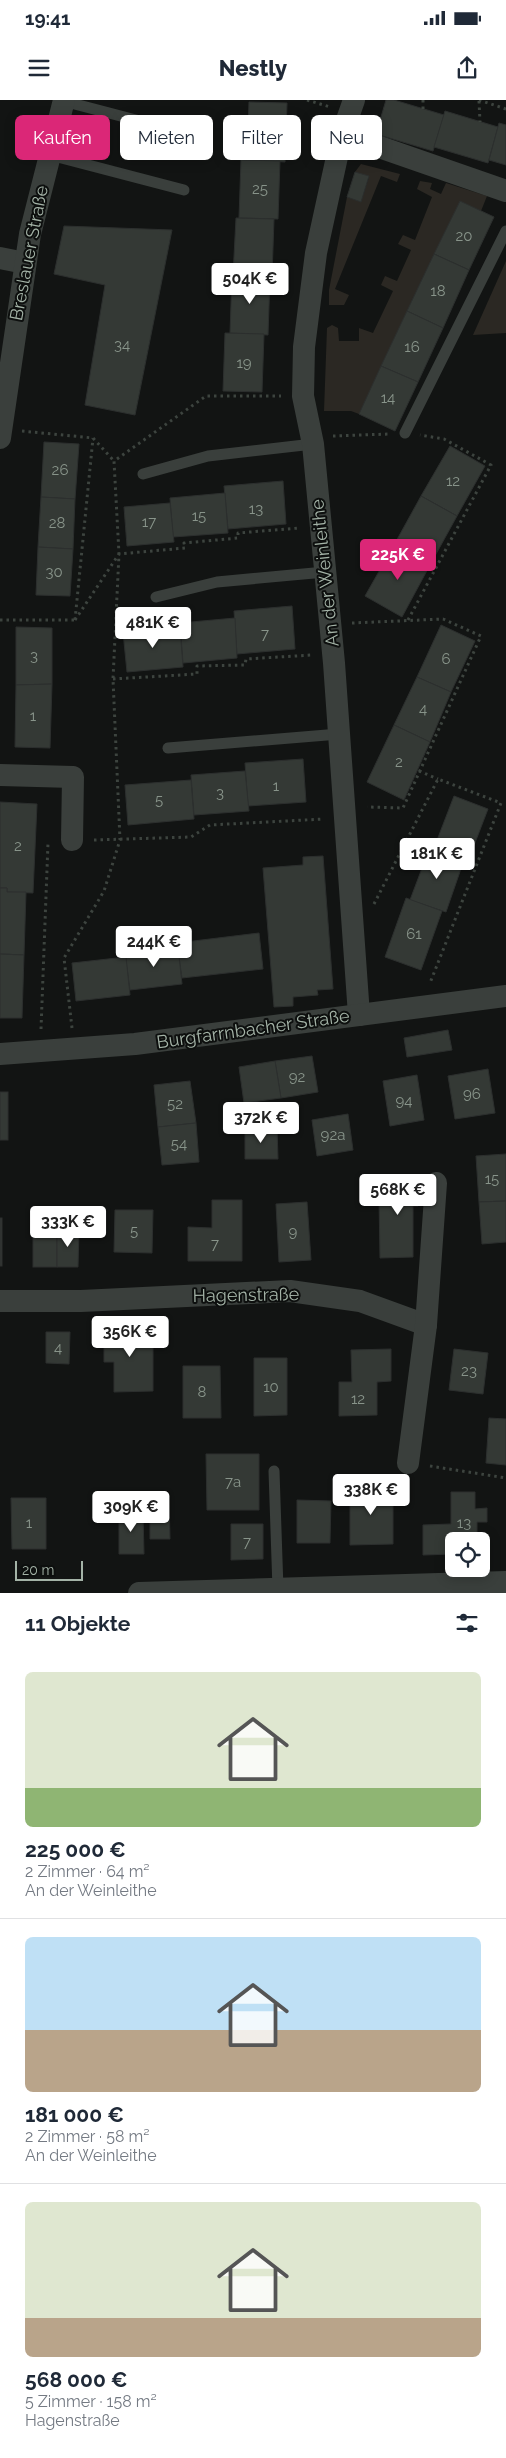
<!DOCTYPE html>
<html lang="de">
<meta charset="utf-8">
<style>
body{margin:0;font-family:Raleway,sans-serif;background:#f2f2f3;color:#1f2937;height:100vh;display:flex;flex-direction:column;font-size:19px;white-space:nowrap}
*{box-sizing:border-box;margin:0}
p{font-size:16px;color:#747a83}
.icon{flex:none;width:28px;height:28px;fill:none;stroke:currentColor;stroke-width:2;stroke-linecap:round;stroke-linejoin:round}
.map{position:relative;height:1493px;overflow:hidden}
.details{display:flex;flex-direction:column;background:#fff;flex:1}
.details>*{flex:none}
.guide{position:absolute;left:15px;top:15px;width:476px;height:45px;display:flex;gap:10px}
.tools{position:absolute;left:445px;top:1432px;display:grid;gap:10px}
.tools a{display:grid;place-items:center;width:45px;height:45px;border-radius:8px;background:#fff;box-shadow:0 2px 12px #0003;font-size:25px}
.scale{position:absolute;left:15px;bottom:12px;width:68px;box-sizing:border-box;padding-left:5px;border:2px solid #a4b3a7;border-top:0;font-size:14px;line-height:18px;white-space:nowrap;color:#a4b3a7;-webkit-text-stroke:4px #0d0f0e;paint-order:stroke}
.price{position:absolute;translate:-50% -42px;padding:0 11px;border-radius:5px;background:#fff;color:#222;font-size:16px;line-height:32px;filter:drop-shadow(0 1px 2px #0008)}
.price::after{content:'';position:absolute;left:50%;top:30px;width:15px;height:11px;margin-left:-8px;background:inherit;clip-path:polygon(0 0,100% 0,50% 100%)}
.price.on{background:#db2777;color:#fff}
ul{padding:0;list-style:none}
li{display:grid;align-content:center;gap:10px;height:265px;padding:0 25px}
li+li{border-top:1px solid #e0e1e3}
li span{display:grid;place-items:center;height:155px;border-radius:8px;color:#555}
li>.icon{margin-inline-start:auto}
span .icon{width:90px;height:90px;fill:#fffc;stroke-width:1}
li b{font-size:21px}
h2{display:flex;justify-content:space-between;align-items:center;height:60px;padding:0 25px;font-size:21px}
.pill{padding:0 18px;border-radius:8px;background:#fff;box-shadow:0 2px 12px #0003;font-size:18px;line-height:45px}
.pill.on{background:#db2777;color:#fff}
.status{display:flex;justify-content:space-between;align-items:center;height:35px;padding:0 25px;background:#fff;direction:ltr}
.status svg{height:14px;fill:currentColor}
header{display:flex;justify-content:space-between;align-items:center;height:65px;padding:0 25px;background:#fff;font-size:22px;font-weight:800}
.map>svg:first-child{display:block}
</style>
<div class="status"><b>19:41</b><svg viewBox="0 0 49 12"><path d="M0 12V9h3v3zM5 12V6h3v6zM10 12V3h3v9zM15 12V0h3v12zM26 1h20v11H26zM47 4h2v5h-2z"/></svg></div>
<header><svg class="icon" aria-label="menu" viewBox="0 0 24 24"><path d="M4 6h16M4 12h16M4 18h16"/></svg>Nestly<svg class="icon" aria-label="share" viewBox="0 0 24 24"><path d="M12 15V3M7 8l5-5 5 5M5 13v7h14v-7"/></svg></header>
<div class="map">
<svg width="506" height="1493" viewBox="0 0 506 1493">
<rect width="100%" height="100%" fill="#121413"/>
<g fill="#2b2823">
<path d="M 361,64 L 400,74 L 397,82 L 381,76 L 335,189 L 349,195 L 344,205 L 329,205 L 329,190 L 347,97 L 361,102 L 369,77 L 355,72 Z"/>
<path d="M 420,81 L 432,83 L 430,89 L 441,94 L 446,83 L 487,96 L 481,111 L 460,102 L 359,314 L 351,311 L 324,311 L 327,228 L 332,225 L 338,228 L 339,241 L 359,241 L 359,228 L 373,233 L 393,191 L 381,185 L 385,176 L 397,181 L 411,150 L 398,144 L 403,135 L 415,140 L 432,97 L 417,89 Z"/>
<path d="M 506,161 L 506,233 L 473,235 Z"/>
</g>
<g fill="#343935" stroke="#2c2f2e">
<path d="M 386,0 L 394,0 L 444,15 L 433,51 L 376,34 Z"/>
<path d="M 249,2 L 287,3 L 285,62 L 247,60 Z"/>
<path d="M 445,11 L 498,27 L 488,63 L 434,47 Z"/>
<path d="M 499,23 L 506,25 L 506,65 L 489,60 Z"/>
<path d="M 241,60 L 280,61 L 278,119 L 239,118 Z"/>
<path d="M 355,72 L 369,76 L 361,102 L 347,97 Z"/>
<path d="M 460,101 L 494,117 L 469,170 L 434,154 Z"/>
<path d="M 236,118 L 274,119 L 272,177 L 233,176 Z"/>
<path d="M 64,126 L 172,130 L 135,315 L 85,305 L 105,185 L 54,174 Z"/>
<path d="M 434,154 L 469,170 L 443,228 L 407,211 Z"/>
<path d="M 232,176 L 270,177 L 268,235 L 230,233 Z"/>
<path d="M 407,211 L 443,228 L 418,282 L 381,266 Z"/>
<path d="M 225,233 L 264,234 L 262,292 L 223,291 Z"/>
<path d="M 381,266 L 418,282 L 395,331 L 359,314 Z"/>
<path d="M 44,342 L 79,344 L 75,399 L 41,397 Z"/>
<path d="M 450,346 L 485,366 L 457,416 L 421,396 Z"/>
<path d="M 283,381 L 286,424 L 228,429 L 224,386 Z"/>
<path d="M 225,393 L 228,433 L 173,437 L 170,398 Z"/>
<path d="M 421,396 L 457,416 L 430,465 L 394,445 Z"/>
<path d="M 41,397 L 75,399 L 73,449 L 38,447 Z"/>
<path d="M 170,403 L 174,442 L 127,446 L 124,407 Z"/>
<path d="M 394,445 L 430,465 L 402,517 L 365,496 Z"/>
<path d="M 38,447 L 73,449 L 70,496 L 36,495 Z"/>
<path d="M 292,506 L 295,549 L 237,554 L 234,511 Z"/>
<path d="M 235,518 L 237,558 L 183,563 L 180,523 Z"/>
<path d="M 441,525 L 475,541 L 451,592 L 417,577 Z"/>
<path d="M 16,527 L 52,528 L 52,584 L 16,585 Z"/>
<path d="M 180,527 L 183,567 L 127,572 L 123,532 Z"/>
<path d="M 417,577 L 451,592 L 430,642 L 394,625 Z"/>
<path d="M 52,584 L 50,648 L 15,647 L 16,585 Z"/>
<path d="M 394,625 L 430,642 L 404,700 L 367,682 Z"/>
<path d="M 303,659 L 306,702 L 248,706 L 245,663 Z"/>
<path d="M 245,671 L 249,711 L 194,715 L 191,675 Z"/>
<path d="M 191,680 L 194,719 L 128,725 L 125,685 Z"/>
<path d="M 454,696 L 488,709 L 468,761 L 434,748 Z"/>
<path d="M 0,702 L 37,704 L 33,793 L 7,792 L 7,788 L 0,788 Z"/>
<path d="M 430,747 L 464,760 L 446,812 L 410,800 Z"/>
<path d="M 323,756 L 333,889 L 317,890 L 318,895 L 293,897 L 293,906 L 274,907 L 263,768 L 303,765 L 303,757 Z"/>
<path d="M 0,788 L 7,788 L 7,792 L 26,792 L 24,855 L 0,854 Z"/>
<path d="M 406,798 L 442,811 L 421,870 L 385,857 Z"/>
<path d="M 259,833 L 263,869 L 182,878 L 177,843 Z"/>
<path d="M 178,847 L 182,884 L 130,890 L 125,853 Z"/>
<path d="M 0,854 L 24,855 L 22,918 L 0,918 Z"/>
<path d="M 126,857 L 130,895 L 76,901 L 72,863 Z"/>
<path d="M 448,930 L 452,950 L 407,957 L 404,938 Z"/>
<path d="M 312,956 L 318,992 L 281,998 L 275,961 Z"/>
<path d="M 275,961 L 281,998 L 244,1003 L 239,967 Z"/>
<path d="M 488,969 L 495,1013 L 455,1019 L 448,976 Z"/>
<path d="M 417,975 L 424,1020 L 390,1026 L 383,981 Z"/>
<path d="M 190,981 L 196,1023 L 158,1027 L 154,985 Z"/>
<rect x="0" y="992" width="8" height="48"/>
<path d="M 348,1014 L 353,1050 L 317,1056 L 312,1020 Z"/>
<path d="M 196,1023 L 199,1062 L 162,1065 L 158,1027 Z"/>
<path d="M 245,1028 L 277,1028 L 278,1059 L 245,1059 Z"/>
<path d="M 506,1054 L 506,1101 L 479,1102 L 476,1056 Z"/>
<path d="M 386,1075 L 419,1075 L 418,1106 L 413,1106 L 413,1157 L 380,1158 L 379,1097 L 386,1098 Z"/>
<path d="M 212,1100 L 242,1100 L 242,1161 L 188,1161 L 188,1127 L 212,1128 Z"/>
<path d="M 506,1101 L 506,1142 L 482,1144 L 479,1102 Z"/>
<path d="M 307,1102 L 311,1160 L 279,1162 L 276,1104 Z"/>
<path d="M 115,1110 L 153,1110 L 152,1153 L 114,1152 Z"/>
<rect x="0" y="1118" width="2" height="48"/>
<rect x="33" y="1129" width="24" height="38"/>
<path d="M 57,1129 L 79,1129 L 78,1167 L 57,1167 Z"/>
<path d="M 104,1228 L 153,1228 L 153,1291 L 114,1292 L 114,1262 L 104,1262 Z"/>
<path d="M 46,1232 L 70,1232 L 69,1264 L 46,1263 Z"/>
<path d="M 391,1249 L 391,1281 L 377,1282 L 377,1315 L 339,1316 L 339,1282 L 352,1282 L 351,1250 Z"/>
<path d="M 454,1249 L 488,1253 L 483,1294 L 449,1290 Z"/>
<path d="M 254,1258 L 287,1258 L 287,1315 L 254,1316 Z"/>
<path d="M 183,1266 L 220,1266 L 221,1318 L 183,1318 Z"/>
<path d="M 489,1318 L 506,1319 L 506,1365 L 486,1363 Z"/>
<path d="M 206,1354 L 259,1354 L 259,1410 L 207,1410 Z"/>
<path d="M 350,1388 L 393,1388 L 393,1444 L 350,1445 Z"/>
<path d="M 451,1392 L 475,1392 L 475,1409 L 487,1408 L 487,1422 L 477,1422 L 477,1441 L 454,1441 L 454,1454 L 423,1455 L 423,1425 L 451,1424 Z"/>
<path d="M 150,1396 L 169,1396 L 170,1439 L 150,1439 Z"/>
<path d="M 11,1398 L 46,1398 L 46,1449 L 12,1449 Z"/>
<path d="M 297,1400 L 331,1401 L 330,1443 L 297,1443 Z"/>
<path d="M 119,1412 L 143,1412 L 144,1454 L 119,1454 Z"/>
<path d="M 231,1424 L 263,1424 L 263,1459 L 231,1460 Z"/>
</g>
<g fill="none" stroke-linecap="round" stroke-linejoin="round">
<g stroke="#3d443f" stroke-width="3" stroke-dasharray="2.5 4" stroke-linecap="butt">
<path d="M 307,0 L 330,7"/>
<path d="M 423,0 L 423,9"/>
<path d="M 479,0 L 506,9"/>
<path d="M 479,1 L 480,22"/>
<path d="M 22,331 L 93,338 L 114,361"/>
<path d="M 333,336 L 389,334"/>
<path d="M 0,520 L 75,520"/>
<path d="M 75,520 L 119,454 L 185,448 L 184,443 L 238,438 L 238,433 L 299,428"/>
<path d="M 75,520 L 93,338"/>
<path d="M 408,520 L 491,365 L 444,339 L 420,335"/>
<path d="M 352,523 L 443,519 L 481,536 L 403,708 L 367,707"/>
<path d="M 113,579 L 197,574 L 197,566 L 245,565 L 246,559 L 312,555"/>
<path d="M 419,671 L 438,679"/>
<path d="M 94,740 L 191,737 L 210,725 L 324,719"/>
<path d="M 374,804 L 438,679 L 501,703 L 430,883"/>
<path d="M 72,928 L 64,858 L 104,791 L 120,740 L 113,579 L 119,454 L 114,361 L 206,296 L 281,296"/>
<path d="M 41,929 L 48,743"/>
<path d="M 430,1366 L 506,1378"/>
</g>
<g stroke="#3a3f3c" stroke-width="11">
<path d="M 63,1 L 197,36"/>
<path d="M 50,55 L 184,90"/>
<path d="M 405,333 L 506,131"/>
<path d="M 143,374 L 208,356 L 313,344"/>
<path d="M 156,497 L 217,482 L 325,472"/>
<path d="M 168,648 L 339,634"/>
<path d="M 274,1371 L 278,1489"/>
</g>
<g stroke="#3a3f3c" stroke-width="22">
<path d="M 354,0 L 342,34 L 316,153 L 304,247 L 303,296 L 313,344 L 334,563 L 359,915"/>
<path d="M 342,34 L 506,91"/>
<path d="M 0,158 L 25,163"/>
<path d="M 0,338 L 30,134 L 64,0"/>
<path d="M 0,675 L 73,677 L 72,740"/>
<path d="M 0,954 L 135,944 L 506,896"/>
<path d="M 0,1201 L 81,1201 L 290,1191 L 360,1201 L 426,1225"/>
<path d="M 408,1363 L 426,1225 L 436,1083"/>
<path d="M 139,1493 L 506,1482"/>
</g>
</g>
<g text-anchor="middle" stroke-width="4" stroke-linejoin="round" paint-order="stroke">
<g font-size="15" fill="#88948a">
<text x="260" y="94">25</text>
<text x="464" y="141">20</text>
<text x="438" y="196">18</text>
<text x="122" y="250">34</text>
<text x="412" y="252">16</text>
<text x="244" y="268">19</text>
<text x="388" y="303">14</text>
<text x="60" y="375">26</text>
<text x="453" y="386">12</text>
<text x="256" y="414">13</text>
<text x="199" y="421">15</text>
<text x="149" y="427">17</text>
<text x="57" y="428">28</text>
<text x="54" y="477">30</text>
<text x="265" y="539">7</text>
<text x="34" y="561">3</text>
<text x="446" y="564">6</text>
<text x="423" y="614">4</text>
<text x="33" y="621">1</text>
<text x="399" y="667">2</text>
<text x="276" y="691">1</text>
<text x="220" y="698">3</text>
<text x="159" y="705">5</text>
<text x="18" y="751">2</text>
<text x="414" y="839">61</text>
<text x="297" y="982">92</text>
<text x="472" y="999">96</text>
<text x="404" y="1006">94</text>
<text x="175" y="1009">52</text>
<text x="333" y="1040">92a</text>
<text x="179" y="1049">54</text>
<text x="492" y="1084">15</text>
<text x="134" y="1136">5</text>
<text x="293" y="1137">9</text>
<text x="215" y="1149">7</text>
<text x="58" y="1253">4</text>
<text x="469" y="1276">23</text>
<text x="271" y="1292">10</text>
<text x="202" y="1297">8</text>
<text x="358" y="1304">12</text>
<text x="233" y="1387">7a</text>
<text x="29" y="1428">1</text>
<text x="464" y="1428">13</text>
<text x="247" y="1447">7</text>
</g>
<g font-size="18" fill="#a4b3a7" stroke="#0d0f0e">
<text transform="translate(29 153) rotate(-79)" y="6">Breslauer Straße</text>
<text transform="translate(325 473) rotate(-96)" y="6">An der Weinleithe</text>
<text transform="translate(253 929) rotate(-8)" y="6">Burgfarrnbacher Straße</text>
<text transform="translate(246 1195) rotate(-1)" y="6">Hagenstraße</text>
</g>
</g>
</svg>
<div class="tools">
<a><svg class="icon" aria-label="locate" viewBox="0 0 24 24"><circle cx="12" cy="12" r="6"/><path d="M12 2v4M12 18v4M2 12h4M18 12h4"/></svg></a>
</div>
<div class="scale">20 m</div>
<b class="price" style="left:250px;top:205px">504K €</b>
<b class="price on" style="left:398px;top:481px">225K €</b>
<b class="price" style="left:153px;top:549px">481K €</b>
<b class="price" style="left:437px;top:780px">181K €</b>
<b class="price" style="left:154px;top:868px">244K €</b>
<b class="price" style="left:261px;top:1044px">372K €</b>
<b class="price" style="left:398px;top:1116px">568K €</b>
<b class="price" style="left:68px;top:1148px">333K €</b>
<b class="price" style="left:130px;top:1258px">356K €</b>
<b class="price" style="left:371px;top:1416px">338K €</b>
<b class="price" style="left:131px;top:1433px">309K €</b>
<div class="guide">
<a class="pill on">Kaufen</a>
<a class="pill">Mieten</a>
<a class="pill">Filter</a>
<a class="pill">Neu</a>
</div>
</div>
<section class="details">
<h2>11 Objekte<svg class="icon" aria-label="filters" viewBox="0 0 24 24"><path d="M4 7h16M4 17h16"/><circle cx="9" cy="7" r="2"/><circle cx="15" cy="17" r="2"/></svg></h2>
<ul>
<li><span style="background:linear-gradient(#dfe7d0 75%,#8fb573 0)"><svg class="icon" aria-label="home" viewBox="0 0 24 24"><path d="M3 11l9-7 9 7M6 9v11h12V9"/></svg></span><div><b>225 000 €</b><p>2 Zimmer · 64 m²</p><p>An der Weinleithe</p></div></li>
<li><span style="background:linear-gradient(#bfe0f5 60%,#b9a48a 0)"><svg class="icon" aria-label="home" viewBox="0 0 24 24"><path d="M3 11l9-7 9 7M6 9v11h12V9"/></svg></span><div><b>181 000 €</b><p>2 Zimmer · 58 m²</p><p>An der Weinleithe</p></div></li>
<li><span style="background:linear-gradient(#dfe7d0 75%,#b9a48a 0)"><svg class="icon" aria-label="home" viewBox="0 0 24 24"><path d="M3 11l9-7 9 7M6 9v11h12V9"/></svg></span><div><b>568 000 €</b><p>5 Zimmer · 158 m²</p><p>Hagenstraße</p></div></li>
</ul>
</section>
